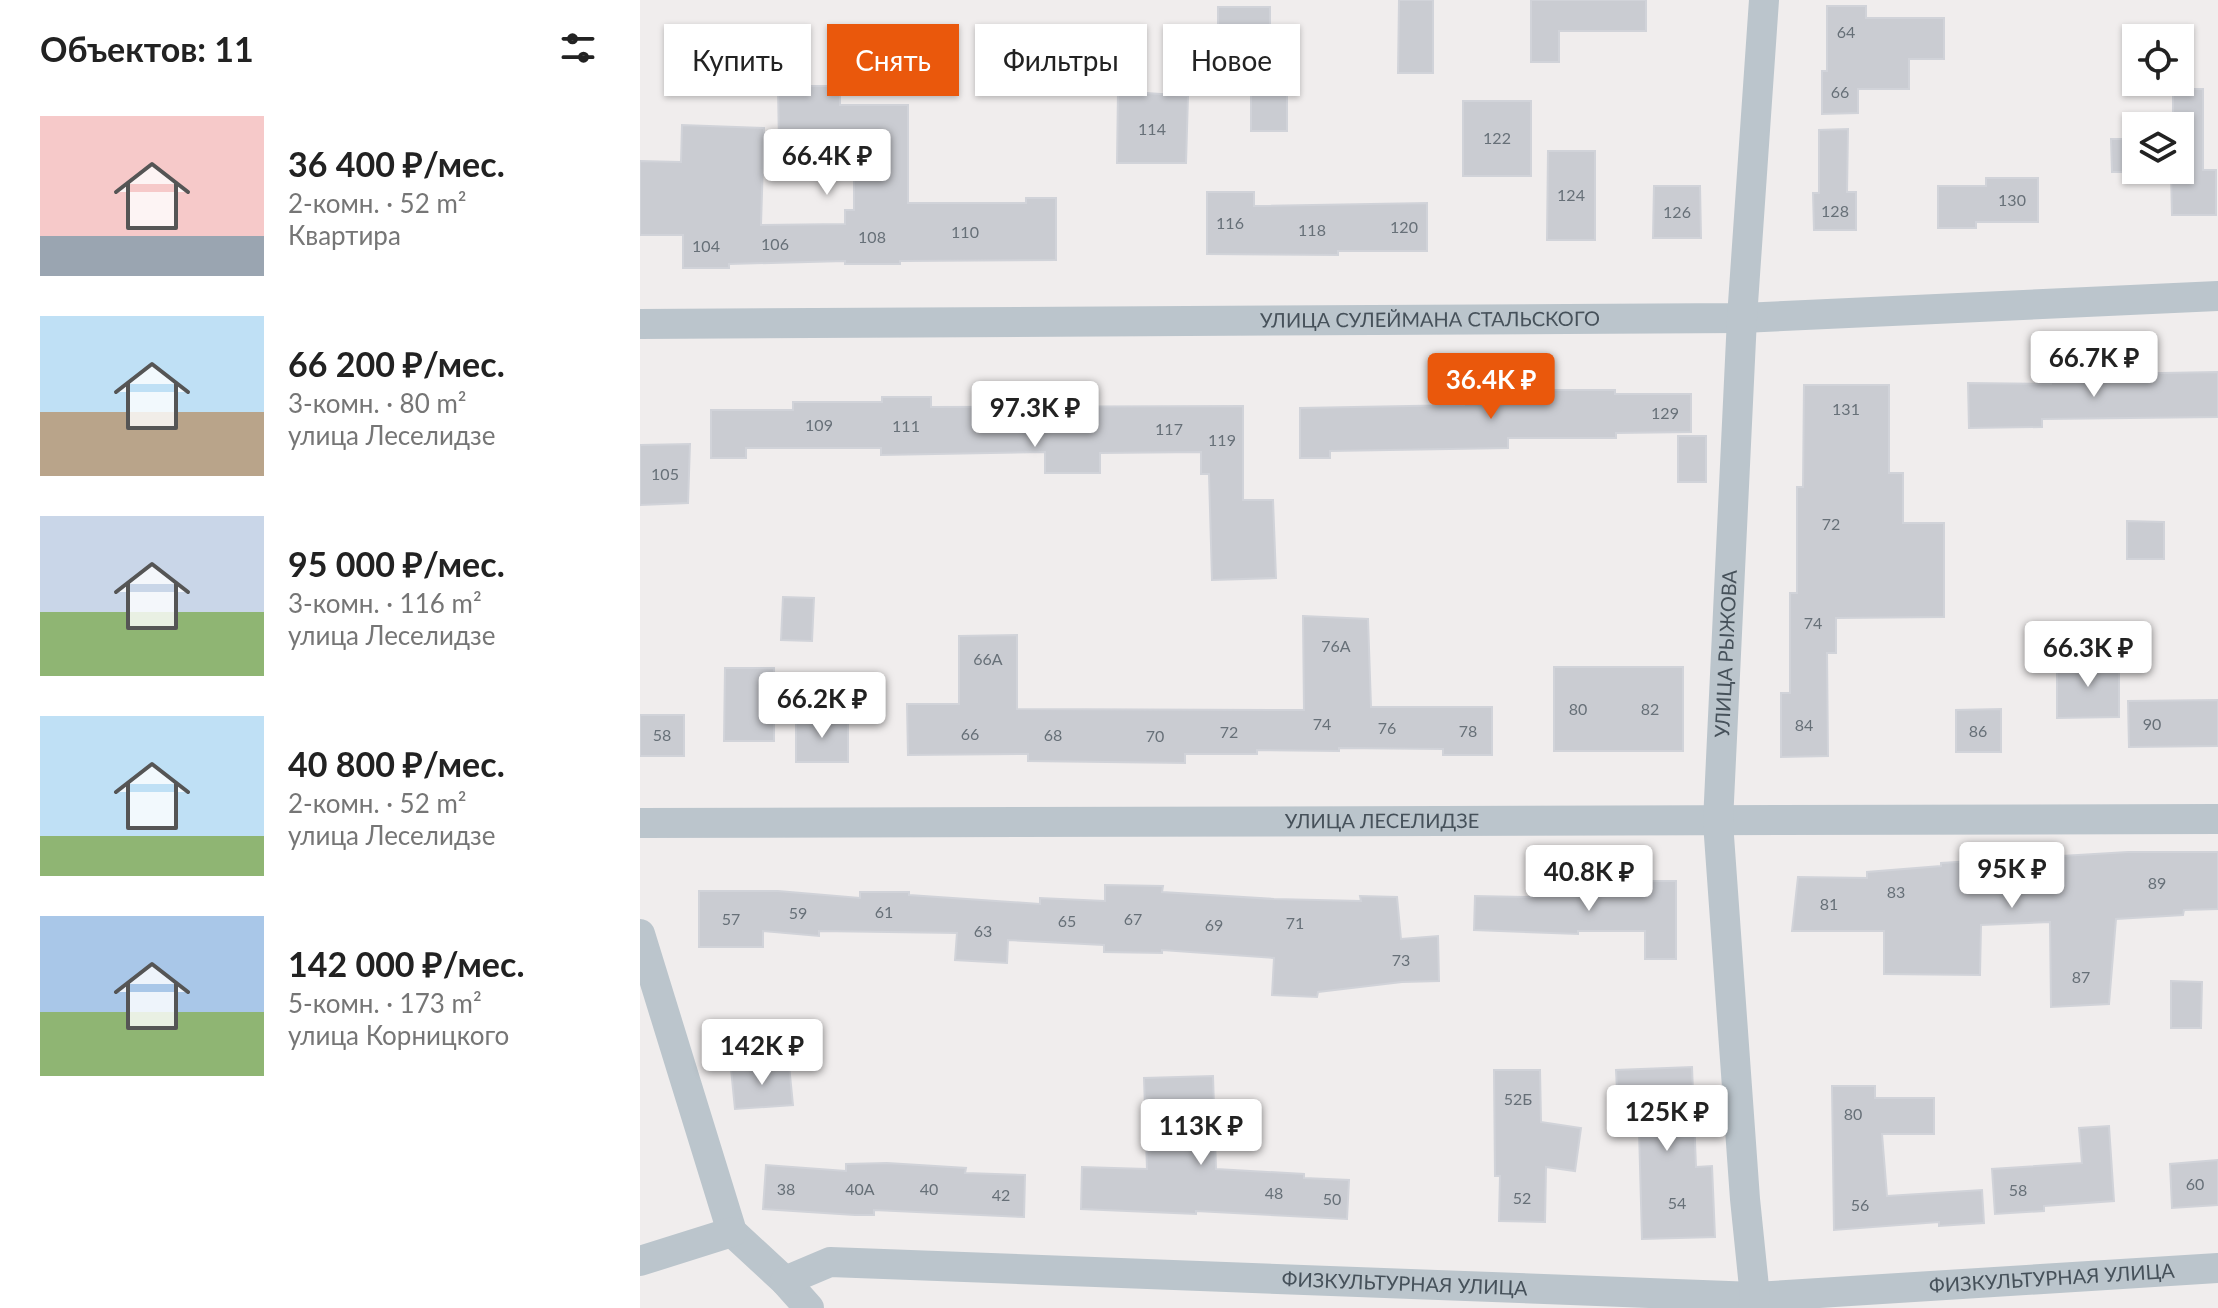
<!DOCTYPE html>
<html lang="ru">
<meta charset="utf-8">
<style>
body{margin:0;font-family:Lato,sans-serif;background:#f6f6f6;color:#222;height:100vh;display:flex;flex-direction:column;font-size:30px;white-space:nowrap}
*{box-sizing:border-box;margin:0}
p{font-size:26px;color:#767676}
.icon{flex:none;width:44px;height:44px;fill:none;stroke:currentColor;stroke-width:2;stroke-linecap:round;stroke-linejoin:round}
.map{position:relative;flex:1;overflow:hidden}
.panel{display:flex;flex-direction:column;background:#fff;width:640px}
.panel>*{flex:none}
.top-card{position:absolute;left:24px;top:24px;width:760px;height:72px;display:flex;gap:16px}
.fabs{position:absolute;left:1482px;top:24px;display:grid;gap:16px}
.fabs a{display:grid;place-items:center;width:72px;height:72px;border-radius:0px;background:#fff;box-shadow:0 2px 6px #0004;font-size:40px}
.price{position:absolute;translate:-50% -68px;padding:0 18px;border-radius:8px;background:#fff;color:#222;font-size:26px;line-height:52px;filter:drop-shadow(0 2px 4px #0008)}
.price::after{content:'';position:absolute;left:50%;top:48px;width:24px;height:18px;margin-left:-12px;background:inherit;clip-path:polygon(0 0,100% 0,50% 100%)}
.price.current{background:#ea580c;color:#fff}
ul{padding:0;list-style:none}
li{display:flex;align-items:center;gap:24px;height:200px;padding:0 40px}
li span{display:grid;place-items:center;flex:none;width:224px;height:160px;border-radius:0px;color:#555}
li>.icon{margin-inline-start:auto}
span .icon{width:96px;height:96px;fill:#fffc;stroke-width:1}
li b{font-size:34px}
h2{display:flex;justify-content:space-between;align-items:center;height:96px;padding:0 40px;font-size:34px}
.chip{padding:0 28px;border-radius:0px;background:#fff;box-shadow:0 2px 6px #0004;font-size:28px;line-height:72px}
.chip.current{background:#ea580c;color:#fff}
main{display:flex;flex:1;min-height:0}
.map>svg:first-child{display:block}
</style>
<main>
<section class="panel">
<h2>Объектов: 11<svg class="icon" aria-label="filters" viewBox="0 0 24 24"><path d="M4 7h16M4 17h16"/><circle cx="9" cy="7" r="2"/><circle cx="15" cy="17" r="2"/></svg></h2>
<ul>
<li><span style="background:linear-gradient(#f6c9c9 75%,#9aa5b1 0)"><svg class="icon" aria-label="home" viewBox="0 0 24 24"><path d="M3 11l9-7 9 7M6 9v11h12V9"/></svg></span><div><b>36 400 ₽/мес.</b><p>2-комн. · 52 m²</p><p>Квартира</p></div></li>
<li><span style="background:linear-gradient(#bfe0f5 60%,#b9a48a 0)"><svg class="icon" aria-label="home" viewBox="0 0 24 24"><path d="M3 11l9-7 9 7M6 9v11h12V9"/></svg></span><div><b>66 200 ₽/мес.</b><p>3-комн. · 80 m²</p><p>улица Леселидзе</p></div></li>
<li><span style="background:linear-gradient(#c9d6e8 60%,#8fb573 0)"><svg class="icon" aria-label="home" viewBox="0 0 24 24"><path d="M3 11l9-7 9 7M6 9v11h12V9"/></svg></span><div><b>95 000 ₽/мес.</b><p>3-комн. · 116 m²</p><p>улица Леселидзе</p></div></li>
<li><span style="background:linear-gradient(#bfe0f5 75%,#8fb573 0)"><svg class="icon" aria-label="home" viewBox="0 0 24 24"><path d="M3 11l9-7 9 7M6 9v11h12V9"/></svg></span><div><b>40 800 ₽/мес.</b><p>2-комн. · 52 m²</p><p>улица Леселидзе</p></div></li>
<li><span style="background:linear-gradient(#a9c7e8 60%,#8fb573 0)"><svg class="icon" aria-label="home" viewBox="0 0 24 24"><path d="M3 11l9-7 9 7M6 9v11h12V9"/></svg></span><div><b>142 000 ₽/мес.</b><p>5-комн. · 173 m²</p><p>улица Корницкого</p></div></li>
</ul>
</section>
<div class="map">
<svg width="1578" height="1308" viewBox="0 0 1578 1308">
<rect width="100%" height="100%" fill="#f0eded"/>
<g fill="#caccd2" stroke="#d1d3d9" stroke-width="2">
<path d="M 759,0 L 793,0 L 793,73 L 758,73 Z"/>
<path d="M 891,0 L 1006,0 L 1006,31 L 919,31 L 919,62 L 891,62 Z"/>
<path d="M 1187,6 L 1226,6 L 1226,18 L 1304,18 L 1304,59 L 1269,59 L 1269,89 L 1218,89 L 1218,113 L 1182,114 L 1182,71 L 1187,71 Z"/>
<path d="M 578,7 L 630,7 L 630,55 L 578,54 Z"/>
<rect x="611" y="84" width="36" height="47"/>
<path d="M 138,86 L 200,86 L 200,105 L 268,105 L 268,203 L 386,203 L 386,198 L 416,198 L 416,260 L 260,261 L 260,264 L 205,264 L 205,261 L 89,264 L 89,268 L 43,268 L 43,235 L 0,235 L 0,161 L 41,162 L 42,125 L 124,128 L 121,225 L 205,224 L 205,210 L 214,210 L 214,146 L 139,146 Z"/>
<path d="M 1533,89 L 1563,89 L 1563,170 L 1576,170 L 1576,215 L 1532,215 L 1531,172 L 1472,172 L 1471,139 L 1496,139 L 1496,170 L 1540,170 L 1540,126 L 1533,126 Z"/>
<path d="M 478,91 L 548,96 L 546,163 L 477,163 Z"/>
<rect x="823" y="101" width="68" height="75"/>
<path d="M 1208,129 L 1207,192 L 1216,192 L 1216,230 L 1174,230 L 1173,193 L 1179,193 L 1179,130 Z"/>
<path d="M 908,151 L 955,151 L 955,240 L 907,240 Z"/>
<path d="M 1346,178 L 1398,178 L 1398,222 L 1336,222 L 1336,228 L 1298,228 L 1298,186 L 1346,186 Z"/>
<path d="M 1014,186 L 1060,186 L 1061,238 L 1013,238 Z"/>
<path d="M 567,192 L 614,192 L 614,206 L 787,203 L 787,251 L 698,251 L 698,255 L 567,254 Z"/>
<path d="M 1578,372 L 1578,417 L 1402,419 L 1402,427 L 1329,428 L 1328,383 L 1411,384 L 1411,375 Z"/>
<path d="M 1164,385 L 1249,385 L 1249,473 L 1263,473 L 1263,523 L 1304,523 L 1304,617 L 1196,618 L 1196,653 L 1187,653 L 1188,756 L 1141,757 L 1141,693 L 1150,693 L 1150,593 L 1157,593 L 1157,487 L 1163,487 Z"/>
<path d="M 824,387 L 868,387 L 868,390 L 975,390 L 975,394 L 1051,394 L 1051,432 L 976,433 L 976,438 L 868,438 L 868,448 L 690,451 L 690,458 L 660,458 L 660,408 L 824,405 Z"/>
<path d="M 242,397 L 291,397 L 291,407 L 603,406 L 603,500 L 633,500 L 636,578 L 572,580 L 569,474 L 561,474 L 561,452 L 460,453 L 460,473 L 405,473 L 405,452 L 241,455 L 241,448 L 106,448 L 106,458 L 71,458 L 71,410 L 153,410 L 153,402 L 242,402 Z"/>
<rect x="1038" y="436" width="28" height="46"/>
<path d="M 50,444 L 48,503 L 0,505 L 0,445 Z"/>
<path d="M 1487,521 L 1524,522 L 1524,559 L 1487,559 Z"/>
<path d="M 143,597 L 174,598 L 172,641 L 141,640 Z"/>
<path d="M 663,616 L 728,619 L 731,707 L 852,707 L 852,755 L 803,755 L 803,749 L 699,748 L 699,751 L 617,750 L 617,754 L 545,754 L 545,763 L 388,761 L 388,754 L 268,755 L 267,704 L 319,704 L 319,636 L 377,635 L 377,709 L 664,710 Z"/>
<path d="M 1417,660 L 1479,660 L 1479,717 L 1417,718 Z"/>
<rect x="914" y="667" width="129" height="84"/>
<path d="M 85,668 L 134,668 L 134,741 L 84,741 Z"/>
<path d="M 1578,700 L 1578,746 L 1489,747 L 1488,701 Z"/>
<path d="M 1361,709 L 1361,752 L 1316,752 L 1316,710 Z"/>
<rect x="0" y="715" width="44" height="41"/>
<rect x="156" y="718" width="52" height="44"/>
<path d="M 1488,852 L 1578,852 L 1578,909 L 1544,910 L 1543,915 L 1476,919 L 1469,1004 L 1411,1007 L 1410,922 L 1341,925 L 1340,975 L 1244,974 L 1244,931 L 1152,931 L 1158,877 L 1227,878 L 1227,872 L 1301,866 L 1301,863 Z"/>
<path d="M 987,881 L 1036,881 L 1036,959 L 1005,959 L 1005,931 L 938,931 L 938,934 L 834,930 L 835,896 L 891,897 L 892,888 L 987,892 Z"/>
<path d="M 465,885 L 523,886 L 522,892 L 634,899 L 721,901 L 720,896 L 757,897 L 761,939 L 798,936 L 799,981 L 762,982 L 678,992 L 677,997 L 632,995 L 634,958 L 522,950 L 522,953 L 464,952 L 464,945 L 368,940 L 367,963 L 315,960 L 317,933 L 179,931 L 179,936 L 123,931 L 123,947 L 59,947 L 59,891 L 138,891 L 220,898 L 220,892 L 269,892 L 269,895 L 400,904 L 400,898 L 465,901 Z"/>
<path d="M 1531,981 L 1562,982 L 1561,1028 L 1531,1028 Z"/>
<path d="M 149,1065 L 153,1105 L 95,1109 L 91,1069 Z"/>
<path d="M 1052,1067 L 1056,1167 L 1072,1166 L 1075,1237 L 1002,1239 L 999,1130 L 979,1131 L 976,1070 Z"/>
<path d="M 854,1070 L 900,1070 L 901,1122 L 941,1128 L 935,1171 L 906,1167 L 905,1222 L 859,1221 L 860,1176 L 855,1176 Z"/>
<path d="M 573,1076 L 576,1169 L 664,1174 L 664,1178 L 709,1180 L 707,1219 L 556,1211 L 556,1214 L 441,1209 L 442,1167 L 507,1169 L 504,1078 Z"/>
<path d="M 1192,1086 L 1235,1086 L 1235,1098 L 1294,1098 L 1294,1134 L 1242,1134 L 1247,1196 L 1342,1190 L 1344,1223 L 1299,1226 L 1299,1222 L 1194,1230 Z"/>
<path d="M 1469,1126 L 1474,1201 L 1404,1206 L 1404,1211 L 1355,1214 L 1352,1169 L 1442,1163 L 1439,1128 Z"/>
<path d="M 1578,1160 L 1578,1205 L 1532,1208 L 1530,1164 Z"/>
<path d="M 247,1163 L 326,1168 L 325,1173 L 385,1175 L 384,1217 L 234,1210 L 234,1215 L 215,1215 L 123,1209 L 126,1165 L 206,1171 L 206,1164 Z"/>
</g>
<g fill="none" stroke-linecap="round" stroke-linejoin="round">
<g stroke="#bbc5cc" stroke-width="30">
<path id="s1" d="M 0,324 L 1102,318 L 1578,296"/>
<path id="s2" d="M 0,823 L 1578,819"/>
<path d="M 0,934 L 92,1232 L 145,1281 L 169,1308"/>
<path d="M 0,1261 L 92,1232"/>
<path id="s3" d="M 145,1281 L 190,1262 L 1115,1297 L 1578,1268"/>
<path id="s4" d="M 1113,1308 L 1115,1297 L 1105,1199 L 1078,822 L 1102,318 L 1124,0"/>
</g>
</g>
<g text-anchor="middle" stroke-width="8" stroke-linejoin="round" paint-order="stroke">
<g font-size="16" fill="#677078">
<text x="1206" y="38">64</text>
<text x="1200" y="98">66</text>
<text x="512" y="135">114</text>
<text x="857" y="144">122</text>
<text x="931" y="201">124</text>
<text x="1372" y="206">130</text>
<text x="1195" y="217">128</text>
<text x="1037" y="218">126</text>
<text x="590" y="229">116</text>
<text x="764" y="233">120</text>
<text x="672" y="236">118</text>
<text x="325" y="238">110</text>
<text x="232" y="243">108</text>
<text x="135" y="250">106</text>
<text x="66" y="252">104</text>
<text x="1206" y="415">131</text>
<text x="1025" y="419">129</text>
<text x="179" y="431">109</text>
<text x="266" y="432">111</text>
<text x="529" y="435">117</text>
<text x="582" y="446">119</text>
<text x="25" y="480">105</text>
<text x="1191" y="530">72</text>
<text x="1173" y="629">74</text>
<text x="696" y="652">76А</text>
<text x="348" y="665">66А</text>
<text x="938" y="715">80</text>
<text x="1010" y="715">82</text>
<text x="682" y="730">74</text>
<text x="1512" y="730">90</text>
<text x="1164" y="731">84</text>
<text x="747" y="734">76</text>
<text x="828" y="737">78</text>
<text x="1338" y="737">86</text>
<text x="589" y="738">72</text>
<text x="330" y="740">66</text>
<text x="22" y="741">58</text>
<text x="413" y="741">68</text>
<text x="515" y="742">70</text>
<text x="1517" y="889">89</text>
<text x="1256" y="898">83</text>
<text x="1189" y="910">81</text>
<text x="244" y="918">61</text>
<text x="158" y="919">59</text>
<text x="91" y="925">57</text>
<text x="493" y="925">67</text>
<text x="427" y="927">65</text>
<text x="655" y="929">71</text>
<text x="574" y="931">69</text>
<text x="343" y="937">63</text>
<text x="761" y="966">73</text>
<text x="1441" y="983">87</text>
<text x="878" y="1105">52Б</text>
<text x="1213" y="1120">80</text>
<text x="1555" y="1190">60</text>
<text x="146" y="1195">38</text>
<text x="220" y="1195">40А</text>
<text x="289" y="1195">40</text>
<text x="1378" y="1196">58</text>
<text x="634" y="1199">48</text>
<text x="361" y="1201">42</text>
<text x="882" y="1204">52</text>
<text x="692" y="1205">50</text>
<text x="1037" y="1209">54</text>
<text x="1220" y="1211">56</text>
</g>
<g font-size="20" fill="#46515a" stroke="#fff">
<text dy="7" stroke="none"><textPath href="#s1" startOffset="790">УЛИЦА СУЛЕЙМАНА СТАЛЬСКОГО</textPath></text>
<text dy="7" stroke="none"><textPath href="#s4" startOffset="656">УЛИЦА РЫЖОВА</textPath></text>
<text dy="7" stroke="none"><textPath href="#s2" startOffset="742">УЛИЦА ЛЕСЕЛИДЗЕ</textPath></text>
<text dy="7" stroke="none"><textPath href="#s3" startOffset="1272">ФИЗКУЛЬТУРНАЯ УЛИЦА</textPath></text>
<text dy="7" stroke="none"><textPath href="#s3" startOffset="624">ФИЗКУЛЬТУРНАЯ УЛИЦА</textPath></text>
</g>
</g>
</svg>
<div class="fabs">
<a><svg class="icon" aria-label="locate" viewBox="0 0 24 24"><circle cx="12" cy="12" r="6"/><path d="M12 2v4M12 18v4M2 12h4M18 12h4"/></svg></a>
<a><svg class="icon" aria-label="layers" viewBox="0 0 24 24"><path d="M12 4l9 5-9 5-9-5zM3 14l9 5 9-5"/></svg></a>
</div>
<b class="price" style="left:187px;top:197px">66.4K ₽</b>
<b class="price" style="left:1454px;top:399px">66.7K ₽</b>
<b class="price current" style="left:851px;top:421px">36.4K ₽</b>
<b class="price" style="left:395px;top:449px">97.3K ₽</b>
<b class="price" style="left:1448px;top:689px">66.3K ₽</b>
<b class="price" style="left:182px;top:740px">66.2K ₽</b>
<b class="price" style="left:1372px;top:910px">95K ₽</b>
<b class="price" style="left:949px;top:913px">40.8K ₽</b>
<b class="price" style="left:122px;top:1087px">142K ₽</b>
<b class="price" style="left:1027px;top:1153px">125K ₽</b>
<b class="price" style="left:561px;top:1167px">113K ₽</b>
<div class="top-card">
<a class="chip">Купить</a>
<a class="chip current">Снять</a>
<a class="chip">Фильтры</a>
<a class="chip">Новое</a>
</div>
</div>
</main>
